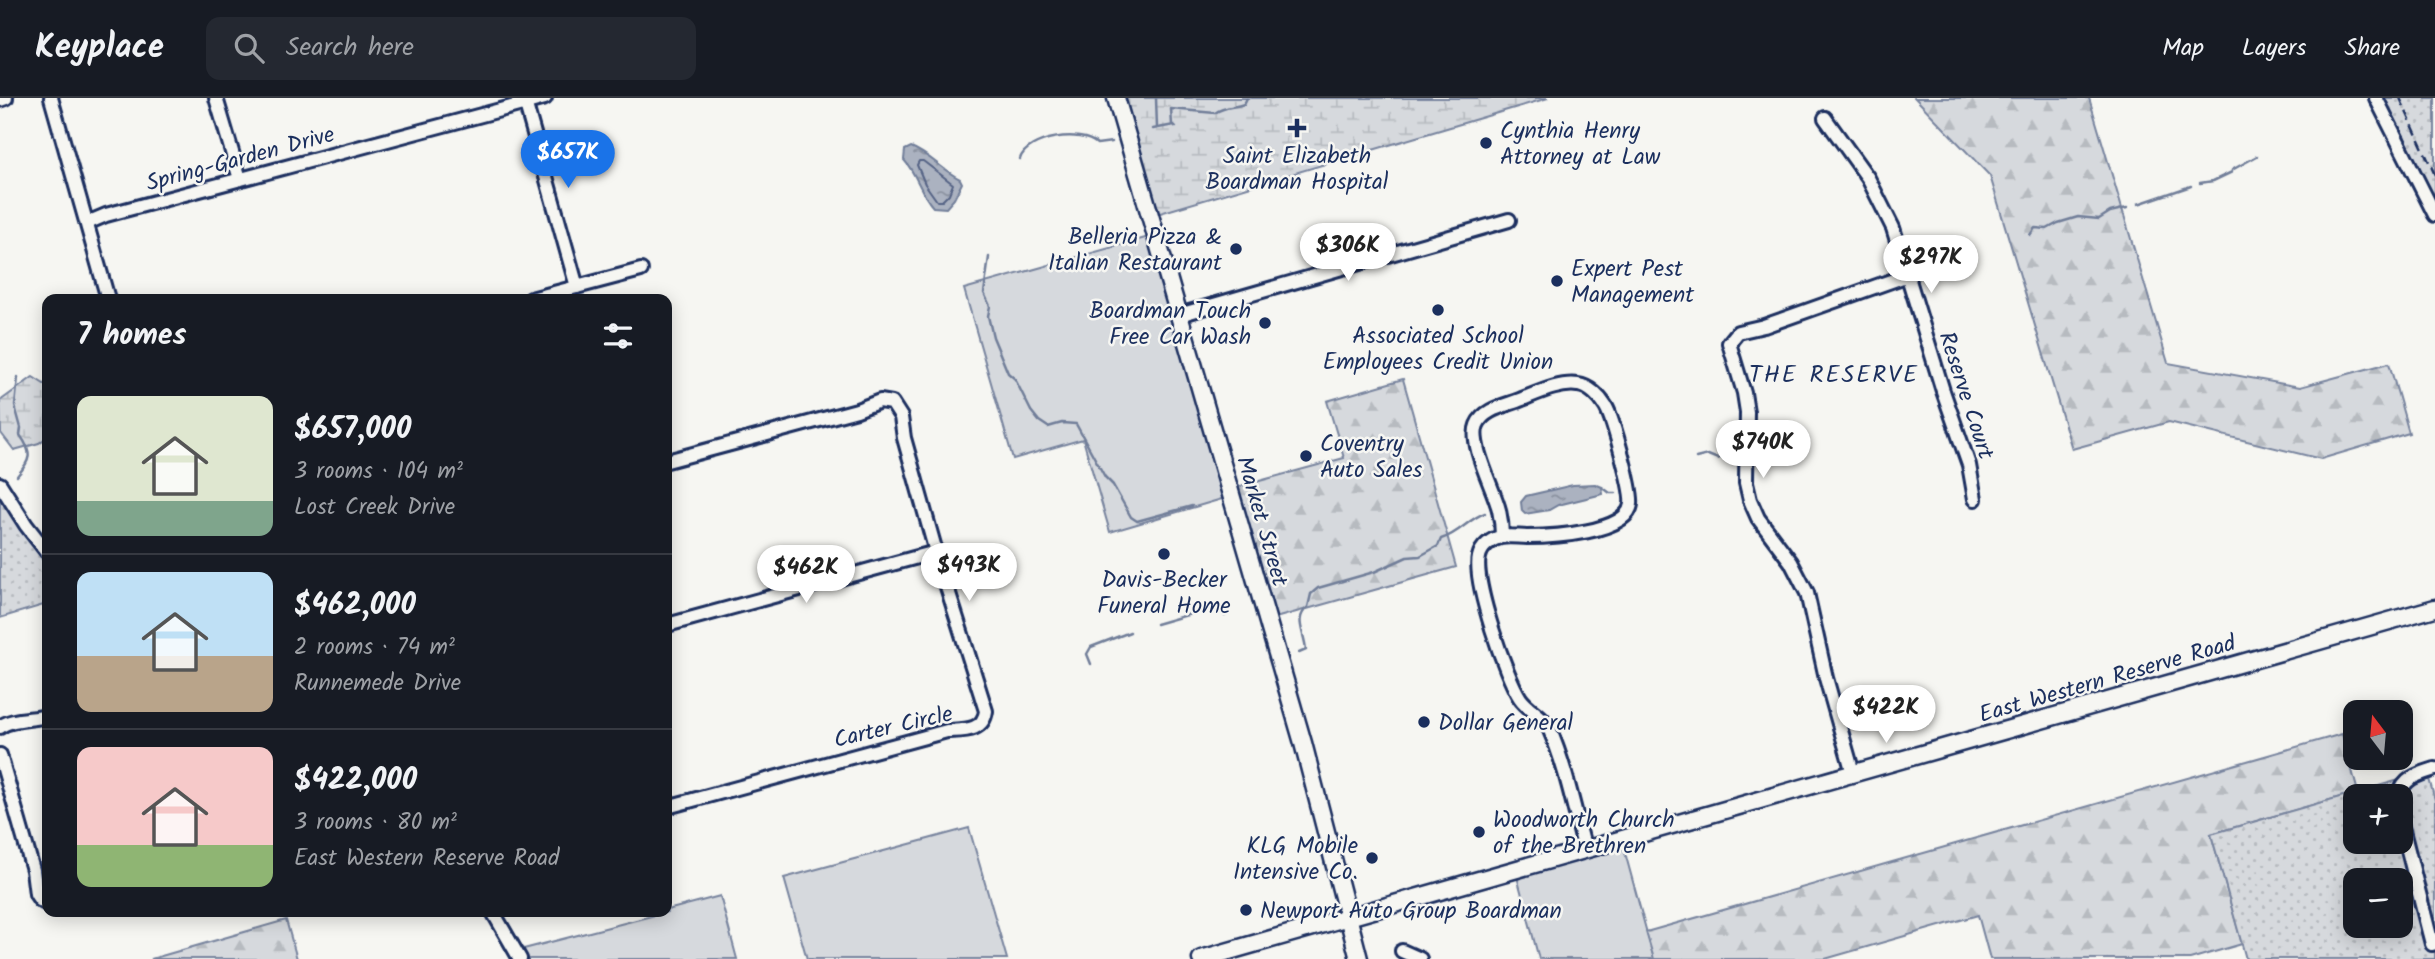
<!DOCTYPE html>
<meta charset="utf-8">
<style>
body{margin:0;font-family:Kalam,sans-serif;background:#242831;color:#f1f3f6;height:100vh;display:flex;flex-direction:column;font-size:26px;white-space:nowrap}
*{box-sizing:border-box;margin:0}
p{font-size:23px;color:#9ea1a6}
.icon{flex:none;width:38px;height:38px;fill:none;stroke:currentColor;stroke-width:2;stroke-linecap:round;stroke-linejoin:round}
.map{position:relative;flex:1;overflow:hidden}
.sheet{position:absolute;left:42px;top:196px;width:630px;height:623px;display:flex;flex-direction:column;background:#171b24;border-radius:14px;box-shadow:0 4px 18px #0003}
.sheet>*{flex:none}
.needle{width:46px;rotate:344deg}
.buttons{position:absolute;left:2343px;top:602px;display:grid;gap:14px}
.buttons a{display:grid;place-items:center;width:70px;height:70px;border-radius:14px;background:#171b24;box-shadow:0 4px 18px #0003;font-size:35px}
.price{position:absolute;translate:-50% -60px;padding:0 16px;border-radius:24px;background:#fff;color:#222;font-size:23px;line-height:46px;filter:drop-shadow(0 2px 4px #0008)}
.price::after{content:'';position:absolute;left:50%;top:42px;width:21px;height:16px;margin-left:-10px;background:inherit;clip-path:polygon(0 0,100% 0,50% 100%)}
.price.current{background:#1a73e8;color:#fff}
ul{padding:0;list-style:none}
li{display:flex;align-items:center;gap:21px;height:175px;padding:0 35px}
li+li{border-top:2px solid #363941}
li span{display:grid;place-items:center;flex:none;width:196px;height:140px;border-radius:14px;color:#555}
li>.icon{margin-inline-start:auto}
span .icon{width:84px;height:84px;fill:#fffc;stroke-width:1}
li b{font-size:30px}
h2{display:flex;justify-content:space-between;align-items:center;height:84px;padding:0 35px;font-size:30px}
header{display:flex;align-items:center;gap:42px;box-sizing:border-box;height:98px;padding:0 35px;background:#171b24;border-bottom:2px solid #363941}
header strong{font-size:33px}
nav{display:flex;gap:38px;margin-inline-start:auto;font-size:24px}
.search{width:490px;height:63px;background:#242831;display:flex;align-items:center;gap:18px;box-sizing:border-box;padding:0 24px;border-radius:14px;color:#9ea1a6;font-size:26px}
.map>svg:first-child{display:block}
</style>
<header>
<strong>Keyplace</strong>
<div class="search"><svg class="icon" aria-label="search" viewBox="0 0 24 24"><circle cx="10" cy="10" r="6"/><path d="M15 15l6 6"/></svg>Search here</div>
<nav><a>Map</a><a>Layers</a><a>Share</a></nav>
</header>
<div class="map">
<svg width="2435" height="861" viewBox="0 0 2435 861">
<defs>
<pattern id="forest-firs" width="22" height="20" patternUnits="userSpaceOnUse" patternTransform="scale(1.75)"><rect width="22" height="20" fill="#d6d9dd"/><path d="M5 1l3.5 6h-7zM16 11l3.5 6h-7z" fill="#b7bbc0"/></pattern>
<pattern id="wetland-marsh" width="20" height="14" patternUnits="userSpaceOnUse" patternTransform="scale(1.75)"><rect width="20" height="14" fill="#d6d9dd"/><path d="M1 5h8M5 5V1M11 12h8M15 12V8" fill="none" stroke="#b7bbc0"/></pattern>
<pattern id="park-dots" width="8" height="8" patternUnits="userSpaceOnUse" patternTransform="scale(1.75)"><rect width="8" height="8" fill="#d6d9dd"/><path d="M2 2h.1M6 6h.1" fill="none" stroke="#b7bbc0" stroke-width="1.8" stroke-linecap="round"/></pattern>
<pattern id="water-ripples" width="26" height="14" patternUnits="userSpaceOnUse" patternTransform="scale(1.75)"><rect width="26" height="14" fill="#abb2c0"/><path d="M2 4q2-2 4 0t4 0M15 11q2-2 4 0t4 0" fill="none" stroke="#8a919f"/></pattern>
</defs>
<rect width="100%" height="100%" fill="#f6f6f2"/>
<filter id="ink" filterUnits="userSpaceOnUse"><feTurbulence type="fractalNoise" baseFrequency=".0143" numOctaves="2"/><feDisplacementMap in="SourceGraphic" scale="14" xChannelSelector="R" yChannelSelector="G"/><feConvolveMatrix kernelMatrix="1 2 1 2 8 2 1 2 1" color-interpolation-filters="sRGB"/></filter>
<g filter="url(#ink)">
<g fill="#d6d9dd" stroke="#78849e" stroke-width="2">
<path d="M 1156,137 L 1232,398 L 1110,434 L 1083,341 L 1013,361 L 964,191 Z"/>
<path d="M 969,730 L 1007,861 L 807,861 L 784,780 Z"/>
<path d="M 1621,740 L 1654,861 L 1539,861 L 1515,771 Z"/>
<path d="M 720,798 L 737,861 L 520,861 L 516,853 L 667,814 L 667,812 Z"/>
</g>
<g fill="url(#forest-firs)" stroke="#78849e" stroke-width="2">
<path d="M 1915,0 L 2089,0 L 2168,265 L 2300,289 L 2389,265 L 2409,335 L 2321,361 L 2169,324 L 2072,351 L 1990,78 Z"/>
<path d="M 1403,281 L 1456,469 L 1268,522 L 1230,391 L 1344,360 L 1327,303 Z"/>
<path d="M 2342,636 L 2358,694 L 2211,736 L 2242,846 L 2190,861 L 1990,861 L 1978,817 L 1825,861 L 1654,861 L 1646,834 Z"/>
<path d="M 286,822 L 297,861 L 151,861 Z"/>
</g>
<g fill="url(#wetland-marsh)" stroke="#78849e" stroke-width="2">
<path d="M 1116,0 L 1548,0 L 1150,118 Z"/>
<path d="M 33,279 L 47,288 L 47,339 L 39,345 L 14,352 L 1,335 L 0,303 Z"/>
</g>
<g fill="url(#park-dots)" stroke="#78849e" stroke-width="2" fill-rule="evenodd">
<path d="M 2376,0 L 2435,0 L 2435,117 Z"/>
<path d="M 0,386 L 47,454 L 47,506 L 0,520 Z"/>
<path d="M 2427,674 L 2435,702 L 2435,861 L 2246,861 L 2211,736 ZM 2356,698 L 2401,698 L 2401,744 L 2356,744 ZM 2356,782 L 2401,782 L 2401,828 L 2356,828 Z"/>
</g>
<g fill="url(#water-ripples)" stroke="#717e99" stroke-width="2">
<path d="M 911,49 C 929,56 942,72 960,81 L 962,85 L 954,101 L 946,110 L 933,109 C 920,95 917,76 904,62 L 905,52 Z"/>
<path d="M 1595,386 L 1602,389 L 1603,396 L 1558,407 L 1549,412 L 1525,416 L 1522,413 L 1521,404 L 1526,398 L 1573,387 Z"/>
</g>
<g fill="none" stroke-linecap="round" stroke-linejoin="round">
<path stroke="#556385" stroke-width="2" d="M 919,63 L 923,63 L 953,86 L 949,96 L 942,103 L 937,103 L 925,86 L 917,67 Z"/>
<g stroke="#717e99" stroke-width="2.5">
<path d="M 1156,0 L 1157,30"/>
<path d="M 1172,27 L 1171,11 L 1215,15 C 1225,8 1233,10 1244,6 L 1247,0"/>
<path d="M 1153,31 L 1174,27 L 1176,29"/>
<path d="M 1020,61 C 1027,39 1081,31 1097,46 L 1112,44"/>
<path d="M 2200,85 L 2213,83 L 2232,74 L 2232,72 L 2257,58"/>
<path d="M 2138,106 L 2191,88"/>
<path d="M 2030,137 L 2035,130 L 2047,131 L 2058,125 L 2078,119 L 2099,121 L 2110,114 L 2127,110"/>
<path d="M 989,159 L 984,195 L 990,208 L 988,218 L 993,239 L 1008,275 L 1015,281 L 1031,313 L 1039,323 L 1048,329 L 1062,325 L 1076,326 L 1105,379 L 1113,387 L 1131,419 L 1137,423 L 1192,408"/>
<path d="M 1696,360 L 1708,357 L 1718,361 L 1724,357"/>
<path d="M 17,378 C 31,362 33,355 20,337 L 21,330 L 15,308 L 18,279"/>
<path d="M 1602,389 L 1610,395 L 1616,395"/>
<path d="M 1156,526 L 1215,509 L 1221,510 L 1225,518"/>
<path d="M 1299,555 L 1306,552 C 1305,535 1293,521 1308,509 L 1311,496 L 1318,490 L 1374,474 L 1407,459 L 1420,458 L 1438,448 L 1441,441 C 1459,436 1468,421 1485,415"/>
<path d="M 1091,566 L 1087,556 L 1091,549 L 1130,534"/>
</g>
<g stroke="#1b2f5e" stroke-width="18">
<g id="minor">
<path d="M 51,0 L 108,201"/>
<path d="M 216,0 L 240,81"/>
<path d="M 524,0 L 577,189"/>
<path d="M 2376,0 L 2435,117"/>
<path d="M 0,2 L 6,0"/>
<path d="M 1825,20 L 1868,80 L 1893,130 L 1943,293 L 1969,367 L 1975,401"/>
<path d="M 87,125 L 106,117 L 545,0"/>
<path d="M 531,201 L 641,172"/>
<path d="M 1179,217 L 1509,122"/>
<path d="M 667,363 L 857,312 L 880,303 L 892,305 L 901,319 L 904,340 L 936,454 L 986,613 C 983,634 964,632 947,633 L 667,709"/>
<path d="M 0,386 L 26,427 L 47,454"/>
<path d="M 1502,438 C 1502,430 1501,421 1499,412 C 1494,391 1469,346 1477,327 C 1483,312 1503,308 1517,303 C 1534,297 1558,284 1578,287 C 1589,288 1600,299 1606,309 C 1613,321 1633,393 1631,406 C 1628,435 1551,439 1527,439 C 1519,439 1509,437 1501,439 C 1491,441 1481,449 1479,459 C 1473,483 1506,579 1520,600 C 1528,612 1543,617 1549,630 C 1566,669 1574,711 1585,752"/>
<path d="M 667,527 L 936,454"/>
<path d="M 0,629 C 11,620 32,622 47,618"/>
<path d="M 0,657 L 33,772 L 36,796 L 40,802 L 47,806"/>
<path d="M 1853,675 L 1826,580 L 1807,495 L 1791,464 L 1758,420 L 1750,402 L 1746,385 L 1747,314 L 1744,295 L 1729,245 L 1738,234 L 1764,228 L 1908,177"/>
<path d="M 2399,698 C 2403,680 2419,676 2435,671"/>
<path d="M 2401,725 L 2432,846 L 2435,845"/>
<path d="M 493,814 L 520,861"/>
<path d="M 1402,853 L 1420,861"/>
</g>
</g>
<g stroke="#1b2f5e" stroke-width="21">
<g id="major">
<path d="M 1116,0 L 1303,645 L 1359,861"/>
<path d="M 1201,861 L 2435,510"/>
</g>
</g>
<use href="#minor" stroke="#f6f6f2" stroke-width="12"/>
<use href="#major" stroke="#f6f6f2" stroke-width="16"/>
<path stroke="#1b2f5e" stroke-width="2.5" stroke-dasharray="10 5" stroke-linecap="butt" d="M 2400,0 L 2435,77"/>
</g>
</g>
<g fill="#1b2f5e" stroke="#f6f6f2" stroke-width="2.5">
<path d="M1293.5 19.5h7v7h7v7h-7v7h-7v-7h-7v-7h7z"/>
<circle cx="1486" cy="45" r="7"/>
<circle cx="1236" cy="151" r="7"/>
<circle cx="1557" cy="183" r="7"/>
<circle cx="1438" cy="212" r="7"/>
<circle cx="1265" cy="225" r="7"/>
<circle cx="1306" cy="358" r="7"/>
<circle cx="1164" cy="456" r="7"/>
<circle cx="1424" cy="624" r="7"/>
<circle cx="1479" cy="734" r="7"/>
<circle cx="1372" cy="760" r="7"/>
<circle cx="1246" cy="812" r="7"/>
</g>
<g text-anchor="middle" stroke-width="5" stroke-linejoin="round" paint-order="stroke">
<g font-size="23" fill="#1b2f5e" stroke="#f6f6f2" text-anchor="start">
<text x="1500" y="40">Cynthia Henry<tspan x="1500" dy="26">Attorney at Law</tspan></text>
<text x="1297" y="65" text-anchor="middle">Saint Elizabeth<tspan x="1297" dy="26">Boardman Hospital</tspan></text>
<text x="1222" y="146" text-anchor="end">Belleria Pizza &amp;<tspan x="1222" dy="26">Italian Restaurant</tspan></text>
<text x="1571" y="178">Expert Pest<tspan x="1571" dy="26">Management</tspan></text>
<text x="1251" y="220" text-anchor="end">Boardman Touch<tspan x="1251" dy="26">Free Car Wash</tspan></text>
<text x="1438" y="245" text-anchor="middle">Associated School<tspan x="1438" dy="26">Employees Credit Union</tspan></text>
<text x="1320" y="353">Coventry<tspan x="1320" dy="26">Auto Sales</tspan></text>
<text x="1164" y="489" text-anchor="middle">Davis-Becker<tspan x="1164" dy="26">Funeral Home</tspan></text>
<text x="1438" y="632">Dollar General</text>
<text x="1493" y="729">Woodworth Church<tspan x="1493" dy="26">of the Brethren</tspan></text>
<text x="1358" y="755" text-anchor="end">KLG Mobile<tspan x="1358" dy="26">Intensive Co.</tspan></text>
<text x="1260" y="820">Newport Auto Group Boardman</text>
</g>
<g font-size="23" fill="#1b2f5e" stroke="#f6f6f2">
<text transform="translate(240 60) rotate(-15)" y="8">Spring-Garden Drive</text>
<text transform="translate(1967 297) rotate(72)" y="8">Reserve Court</text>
<text transform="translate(1263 423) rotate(74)" y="8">Market Street</text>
<text transform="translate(2107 580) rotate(-16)" y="8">East Western Reserve Road</text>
<text transform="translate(893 628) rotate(-13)" y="8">Carter Circle</text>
</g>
<g font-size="24" letter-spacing="2" fill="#1b2f5e" stroke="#f6f6f2">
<text x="1834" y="284">THE RESERVE</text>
</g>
</g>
</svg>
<div class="buttons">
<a><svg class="needle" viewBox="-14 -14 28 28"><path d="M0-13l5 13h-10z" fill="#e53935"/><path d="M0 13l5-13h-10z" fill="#9ea1a6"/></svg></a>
<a>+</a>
<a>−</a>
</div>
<b class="price current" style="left:568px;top:92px">$657K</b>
<b class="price" style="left:1348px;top:185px">$306K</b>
<b class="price" style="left:1931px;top:197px">$297K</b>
<b class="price" style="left:1763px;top:382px">$740K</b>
<b class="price" style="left:969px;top:505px">$493K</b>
<b class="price" style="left:806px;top:507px">$462K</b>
<b class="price" style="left:1886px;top:647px">$422K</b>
<section class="sheet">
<h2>7 homes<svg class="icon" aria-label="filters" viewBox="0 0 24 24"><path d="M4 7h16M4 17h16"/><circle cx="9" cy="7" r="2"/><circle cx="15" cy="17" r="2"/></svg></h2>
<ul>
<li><span style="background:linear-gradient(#dfe7d0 75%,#7fa58c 0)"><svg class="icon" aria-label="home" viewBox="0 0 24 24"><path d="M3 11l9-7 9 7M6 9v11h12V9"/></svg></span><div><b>$657,000</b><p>3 rooms · 104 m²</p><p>Lost Creek Drive</p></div></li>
<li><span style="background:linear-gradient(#bfe0f5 60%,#b9a48a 0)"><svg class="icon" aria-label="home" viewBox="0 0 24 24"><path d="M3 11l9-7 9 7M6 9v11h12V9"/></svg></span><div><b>$462,000</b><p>2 rooms · 74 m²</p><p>Runnemede Drive</p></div></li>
<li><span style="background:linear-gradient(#f6c9c9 70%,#8fb573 0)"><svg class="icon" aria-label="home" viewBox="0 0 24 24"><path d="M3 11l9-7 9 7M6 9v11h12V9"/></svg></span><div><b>$422,000</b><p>3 rooms · 80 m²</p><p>East Western Reserve Road</p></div></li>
</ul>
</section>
</div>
